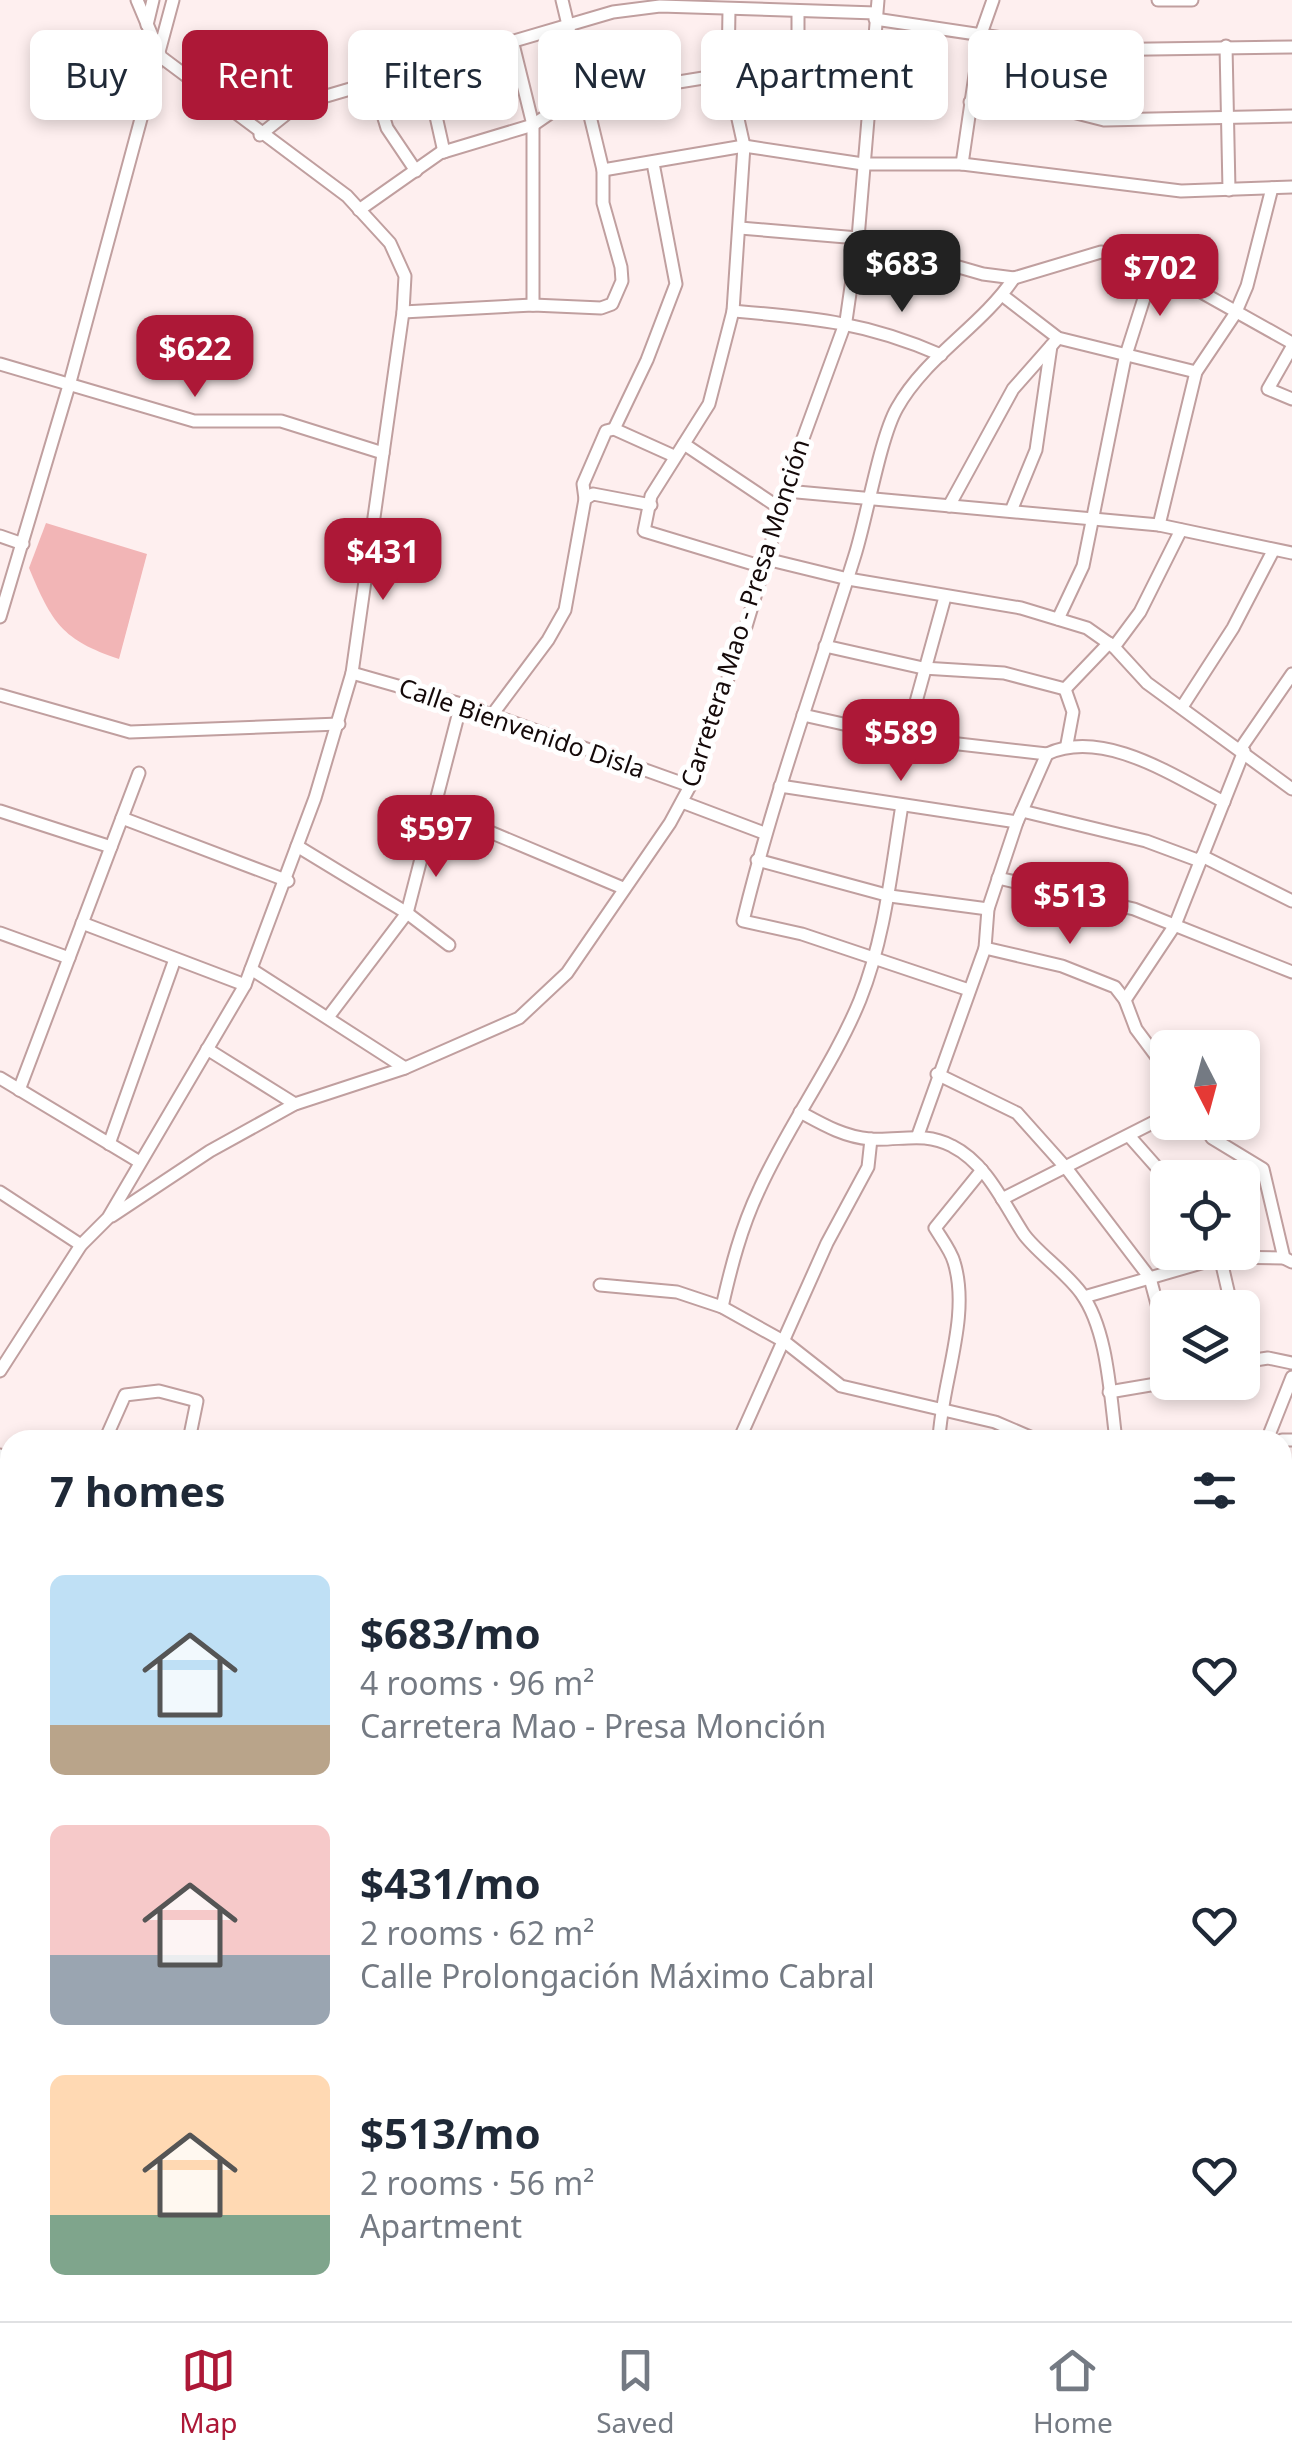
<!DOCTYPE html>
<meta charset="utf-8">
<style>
body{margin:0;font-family:"Noto Sans",sans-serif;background:#f6f6f7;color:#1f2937;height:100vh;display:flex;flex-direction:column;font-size:38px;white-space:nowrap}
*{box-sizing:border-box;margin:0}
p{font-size:32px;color:#747a83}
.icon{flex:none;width:55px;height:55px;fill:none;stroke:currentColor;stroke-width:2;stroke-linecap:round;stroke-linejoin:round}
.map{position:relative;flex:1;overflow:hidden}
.panel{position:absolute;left:0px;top:1430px;width:1292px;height:892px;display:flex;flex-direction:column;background:#fff;border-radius:30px 30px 0 0;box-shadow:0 5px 15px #0003}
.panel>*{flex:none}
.top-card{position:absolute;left:30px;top:30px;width:1232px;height:90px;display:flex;gap:20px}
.needle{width:65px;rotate:174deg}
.controls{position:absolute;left:1150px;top:1030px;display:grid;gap:20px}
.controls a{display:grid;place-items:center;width:110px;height:110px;border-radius:15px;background:#fff;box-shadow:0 5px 15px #0003;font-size:50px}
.price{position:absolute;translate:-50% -85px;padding:0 22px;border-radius:20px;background:#ad1837;color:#fff;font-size:32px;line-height:65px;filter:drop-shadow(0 2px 5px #0008)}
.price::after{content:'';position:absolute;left:50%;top:60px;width:30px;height:22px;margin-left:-15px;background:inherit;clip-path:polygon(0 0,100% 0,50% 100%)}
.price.on{background:#222;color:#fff}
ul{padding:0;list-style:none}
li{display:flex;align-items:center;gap:30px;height:250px;padding:0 50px}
li span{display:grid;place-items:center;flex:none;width:280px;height:200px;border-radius:15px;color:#555}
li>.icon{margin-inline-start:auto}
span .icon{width:120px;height:120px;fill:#fffc;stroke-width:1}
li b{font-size:42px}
h2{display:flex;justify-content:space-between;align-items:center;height:120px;padding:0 50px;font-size:42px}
.pill{padding:0 35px;border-radius:15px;background:#fff;box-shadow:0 5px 15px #0003;font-size:35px;line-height:90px}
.pill.on{background:#ad1837;color:#fff}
.menu{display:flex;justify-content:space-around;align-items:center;height:140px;border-top:2px solid #e0e1e3;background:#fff;font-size:28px;color:#747a83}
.menu a{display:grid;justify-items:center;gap:5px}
.menu .on{color:#ad1837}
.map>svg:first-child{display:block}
</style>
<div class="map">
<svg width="1292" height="2321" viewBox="0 0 1292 2321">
<rect width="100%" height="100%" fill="#feefef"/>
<path fill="#f2b5b6" d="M 46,523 L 147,554 L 119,659 C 62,640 52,623 29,568 Z"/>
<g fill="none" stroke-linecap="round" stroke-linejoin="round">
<g stroke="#c09f9f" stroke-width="15">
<g id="minor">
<path d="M 1158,0 L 1192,0"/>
<path d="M 729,9 L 728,74 L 744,146 L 733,311 L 709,404 L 651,496 L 644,531 L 763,567"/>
<path d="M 798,13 L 798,92"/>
<path d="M 875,19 L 1083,50 L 1292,47"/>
<path d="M 147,25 L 153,0"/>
<path d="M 513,44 L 533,125 L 533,305"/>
<path d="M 1226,46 L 1229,190"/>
<path d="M 425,67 L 444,152"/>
<path d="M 372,79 L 387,128 L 416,171"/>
<path d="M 729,85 L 868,98"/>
<path d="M 970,102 L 1037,103 L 1104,120 L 1292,116"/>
<path d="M 260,135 L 299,104 L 613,12 L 660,6 L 876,13"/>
<path d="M 962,164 L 981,34 L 993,0"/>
<path d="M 603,170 L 744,146 L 863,164 L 962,164 L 1181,191 L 1292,187"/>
<path d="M 359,210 L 440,153 L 533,125 L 562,105 L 586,97 L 728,74"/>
<path d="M 740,228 L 858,238 L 983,274 L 1014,278 L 1101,252 L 1135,255 L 1292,343"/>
<path d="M 1002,295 L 1058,338 L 1196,372"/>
<path d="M 733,311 C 814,318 866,322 941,355"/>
<path d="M 403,312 L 533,305 L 601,308 L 612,304 L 622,281 L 621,267 L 603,203 L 603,170 L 562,0"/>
<path d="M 1292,347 L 1268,389 L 1292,399"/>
<path d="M 0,364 L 194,421 L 281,421 L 383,453"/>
<path d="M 614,429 L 647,360 L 676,284 L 653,163"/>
<path d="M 684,444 L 781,509"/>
<path d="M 786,491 L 1159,525 L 1292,553"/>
<path d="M 585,499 L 583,484 L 606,431 L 614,429 L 674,456"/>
<path d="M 949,506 L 1013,389 L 1058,338"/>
<path d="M 1011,511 L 1036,450 L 1051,346"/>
<path d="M 1159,525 L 1196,372 L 1235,314 L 1247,286 L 1272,188"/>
<path d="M 0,536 L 23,544"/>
<path d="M 766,559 L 848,579 L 1021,608 L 1087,628 L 1114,647 L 1147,683 L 1292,789"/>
<path d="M 0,617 L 70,382 L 173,0"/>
<path d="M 1058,619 L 1083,566 L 1125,358 L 1154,267"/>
<path d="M 825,646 L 923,668 L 1004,673 L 1065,689 L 1109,643"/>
<path d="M 1114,647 L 1140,612 L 1181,530"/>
<path d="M 352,673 L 461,704 L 690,786"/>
<path d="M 1065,689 L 1073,712 L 1067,744"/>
<path d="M 0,695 L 130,732 L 339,724"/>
<path d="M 1182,707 L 1233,628 L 1273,551"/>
<path d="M 492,715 L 548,640 L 565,610 L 585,499 L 593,494 L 651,505"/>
<path d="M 803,715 L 906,738 L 1047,754 C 1103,728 1174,776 1224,802"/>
<path d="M 906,738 L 945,597"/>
<path d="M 1241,748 L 1292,674"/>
<path d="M 780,786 L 1017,822"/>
<path d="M 682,802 L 764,833"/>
<path d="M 433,808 L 623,888"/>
<path d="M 0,811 L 111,847"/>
<path d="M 1022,811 L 1146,841 L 1200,861"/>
<path d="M 122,818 L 288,881"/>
<path d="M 297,846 L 407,913 L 449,945"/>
<path d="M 1202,856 L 1292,901"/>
<path d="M 757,860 L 890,896 L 988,909"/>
<path d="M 998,878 L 1134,909 L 1292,972"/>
<path d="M 82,923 L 245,985"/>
<path d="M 0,933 L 69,958"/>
<path d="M 985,948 L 1062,966 L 1115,987 L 1125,1000 L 1136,1029 L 1168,1072"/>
<path d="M 251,969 L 405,1068"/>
<path d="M 969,990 L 802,934 L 743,921 C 773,797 817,677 855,555 C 867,517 880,438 897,408 C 926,356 981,327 1014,278"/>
<path d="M 1125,1000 L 1175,925 L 1244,751"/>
<path d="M 329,1016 L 407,913 L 461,704"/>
<path d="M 207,1049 L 295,1104"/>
<path d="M 937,1074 L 1017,1113 L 1067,1169 L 1150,1278 L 1168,1345"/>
<path d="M 0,1078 L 138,1161"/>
<path d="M 19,1090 L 139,773"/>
<path d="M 800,1112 C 822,1124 844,1137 870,1139 C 900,1141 924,1131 952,1146 C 986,1163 1003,1202 1023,1233 C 1035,1251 1065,1271 1081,1293 C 1108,1330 1110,1395 1116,1440"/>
<path d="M 1202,1122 L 1212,1138 L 1263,1169 L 1284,1258"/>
<path d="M 918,1135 L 985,948 L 988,909 L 1017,822 L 1047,754"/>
<path d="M 1130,1137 L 1168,1180"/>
<path d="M 109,1144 L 175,959"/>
<path d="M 0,1192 L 81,1245"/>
<path d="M 1002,1199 L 1168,1115"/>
<path d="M 112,1216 L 210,1151 L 295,1104 L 405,1068 L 519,1018 L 567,973 L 670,823 L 690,786 L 744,633 L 801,444 L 846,321 L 858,238 L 878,0"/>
<path d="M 1219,1252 L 1232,1308"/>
<path d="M 600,1285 L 677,1292 L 722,1307 L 785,1342 L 841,1386 L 995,1422 L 1037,1440"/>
<path d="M 1084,1297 L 1222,1257 L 1284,1258 L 1292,1262"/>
<path d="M 722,1307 C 731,1267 741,1228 759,1190 C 788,1125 833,1066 860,1000 C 885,937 891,872 902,805"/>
<path d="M 1242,1362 L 1268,1358 L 1292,1363"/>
<path d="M 0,1371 L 81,1245 L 108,1218 L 245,985 L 315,798 L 352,673 L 403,312 L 405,276 L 390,243 L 347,196 L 161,57 L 137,0"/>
<path d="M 1109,1392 L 1168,1382"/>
<path d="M 105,1440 L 125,1395 L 159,1391 L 197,1401 L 189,1440"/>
<path d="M 739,1440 L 827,1243 L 868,1167 L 871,1139"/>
<path d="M 939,1440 C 941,1384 971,1317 954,1262 C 951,1251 941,1238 935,1228 L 982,1170"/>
<path d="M 1267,1440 L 1292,1377"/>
<path d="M 1282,1440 L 1292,1440"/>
<path d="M 0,1455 L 10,1461"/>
<path d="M 0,1563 L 10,1569"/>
<path d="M 1282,1596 L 1292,1597"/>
<path d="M 0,1636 L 10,1618"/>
<path d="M 1282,1747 L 1292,1748"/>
<path d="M 0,1771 L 10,1773"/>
<path d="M 0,1828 L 10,1791"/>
<path d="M 1282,1853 L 1292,1803"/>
<path d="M 1282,1943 L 1292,1943"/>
<path d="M 0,1979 L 10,1983"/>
<path d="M 1282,2004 L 1292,2005"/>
<path d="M 0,2111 L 10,2115"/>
<path d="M 1282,2148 L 1289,2171"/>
<path d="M 1282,2237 L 1292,2237"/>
<path d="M 0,2251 L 10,2253"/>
<path d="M 732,2312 L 744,2321"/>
<path d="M 1010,2312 L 1027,2321"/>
<path d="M 1112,2312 L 1114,2321"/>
<path d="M 1185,2312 L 1186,2321"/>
<path d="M 1267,2312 L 1292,2320"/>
<path d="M 10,2317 L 30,2321"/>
<path d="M 181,2321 L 184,2312"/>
<path d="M 265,2321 L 266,2312"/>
<path d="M 336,2321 L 337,2312"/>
<path d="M 448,2321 L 449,2312"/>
<path d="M 605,2321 L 612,2312"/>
<path d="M 691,2321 L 698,2312"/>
<path d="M 781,2321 L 788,2312"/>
<path d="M 868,2321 L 875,2312"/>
<path d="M 904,2321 L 908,2312"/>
</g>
</g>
<use href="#minor" stroke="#fff" stroke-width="11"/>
</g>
<g text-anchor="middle" stroke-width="10" stroke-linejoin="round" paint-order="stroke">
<g font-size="25" fill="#140909" stroke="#fff">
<text transform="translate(745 613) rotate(-72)" y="9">Carretera Mao - Presa Monción</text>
<text transform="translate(522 728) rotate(19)" y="9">Calle Bienvenido Disla</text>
</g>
</g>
</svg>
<div class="controls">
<a><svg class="needle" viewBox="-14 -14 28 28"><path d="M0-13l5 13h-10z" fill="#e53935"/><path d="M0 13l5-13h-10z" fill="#747a83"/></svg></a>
<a><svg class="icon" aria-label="locate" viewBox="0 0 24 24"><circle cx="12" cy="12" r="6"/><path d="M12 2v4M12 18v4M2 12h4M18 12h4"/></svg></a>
<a><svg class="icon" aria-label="layers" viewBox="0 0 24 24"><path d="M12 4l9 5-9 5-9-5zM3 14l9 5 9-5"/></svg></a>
</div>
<b class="price on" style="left:902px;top:315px">$683</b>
<b class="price" style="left:1160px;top:319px">$702</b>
<b class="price" style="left:195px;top:400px">$622</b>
<b class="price" style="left:383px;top:603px">$431</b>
<b class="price" style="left:901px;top:784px">$589</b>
<b class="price" style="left:436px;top:880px">$597</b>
<b class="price" style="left:1070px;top:947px">$513</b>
<div class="top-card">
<a class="pill">Buy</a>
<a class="pill on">Rent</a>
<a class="pill">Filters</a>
<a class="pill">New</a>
<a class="pill">Apartment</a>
<a class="pill">House</a>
</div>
<section class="panel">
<h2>7 homes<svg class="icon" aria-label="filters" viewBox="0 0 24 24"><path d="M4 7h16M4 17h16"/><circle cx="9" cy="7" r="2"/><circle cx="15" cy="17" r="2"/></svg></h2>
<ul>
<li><span style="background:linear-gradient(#bfe0f5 75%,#b9a48a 0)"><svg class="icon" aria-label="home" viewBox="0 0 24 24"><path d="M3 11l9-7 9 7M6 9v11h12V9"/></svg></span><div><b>$683/mo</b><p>4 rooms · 96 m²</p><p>Carretera Mao - Presa Monción</p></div><svg class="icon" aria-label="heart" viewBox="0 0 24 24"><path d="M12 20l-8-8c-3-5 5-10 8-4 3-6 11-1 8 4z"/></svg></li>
<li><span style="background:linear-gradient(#f6c9c9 65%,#9aa5b1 0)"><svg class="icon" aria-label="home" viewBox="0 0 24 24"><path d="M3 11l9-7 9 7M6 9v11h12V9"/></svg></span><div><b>$431/mo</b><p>2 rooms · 62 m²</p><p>Calle Prolongación Máximo Cabral</p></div><svg class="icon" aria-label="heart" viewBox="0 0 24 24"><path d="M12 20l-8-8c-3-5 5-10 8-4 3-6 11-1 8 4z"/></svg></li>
<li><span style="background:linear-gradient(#ffd9b3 70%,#7fa58c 0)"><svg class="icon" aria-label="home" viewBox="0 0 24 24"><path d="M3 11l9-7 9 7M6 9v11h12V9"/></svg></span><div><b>$513/mo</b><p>2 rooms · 56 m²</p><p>Apartment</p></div><svg class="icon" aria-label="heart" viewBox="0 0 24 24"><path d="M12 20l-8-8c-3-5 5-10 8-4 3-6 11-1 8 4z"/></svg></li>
</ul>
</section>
</div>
<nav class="menu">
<a class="on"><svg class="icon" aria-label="map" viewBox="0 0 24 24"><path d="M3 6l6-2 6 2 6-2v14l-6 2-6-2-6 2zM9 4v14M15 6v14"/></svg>Map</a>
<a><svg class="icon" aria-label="saved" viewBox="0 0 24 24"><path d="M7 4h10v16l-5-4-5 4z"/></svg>Saved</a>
<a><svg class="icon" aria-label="home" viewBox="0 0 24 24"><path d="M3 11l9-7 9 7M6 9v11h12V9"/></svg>Home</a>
</nav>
